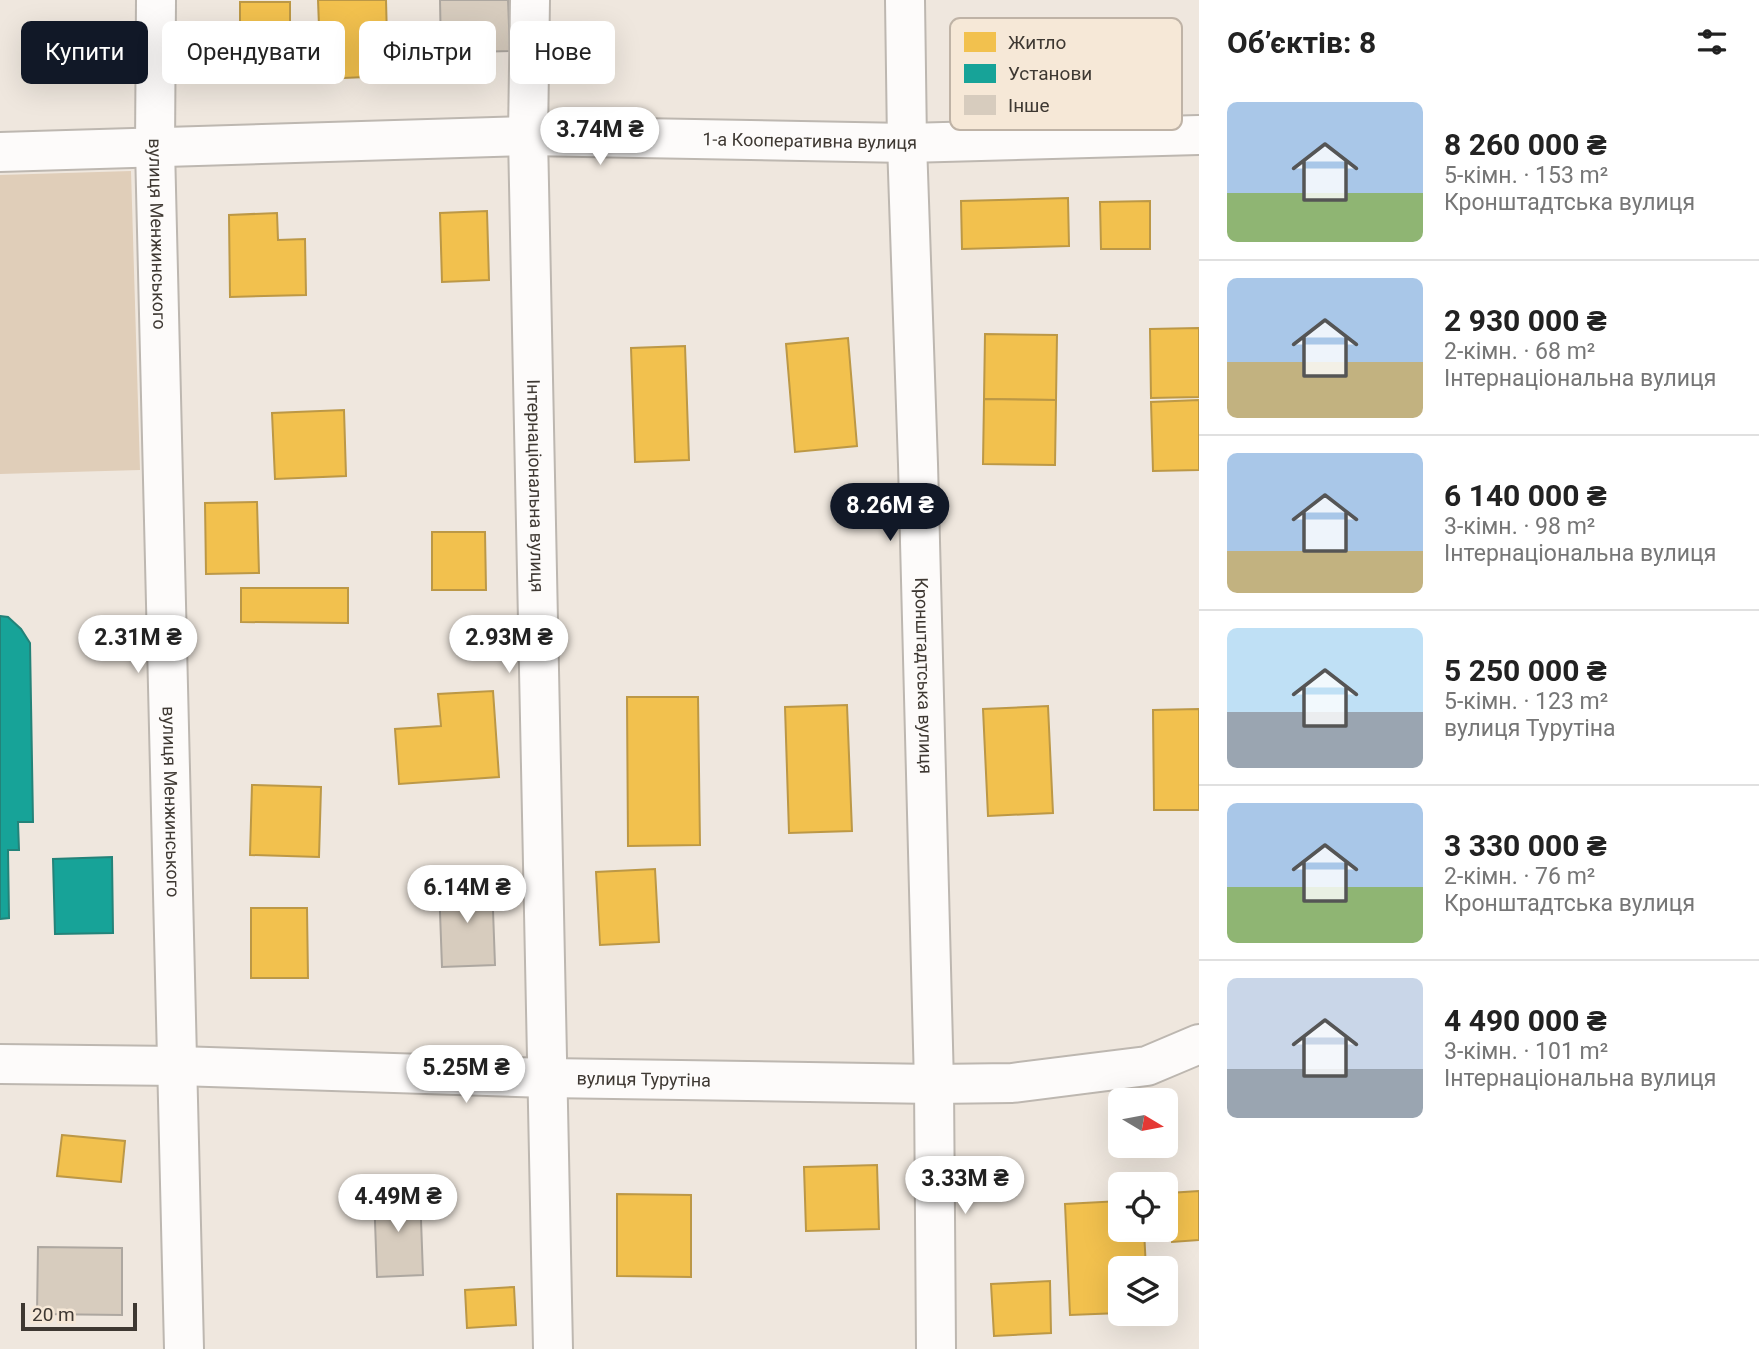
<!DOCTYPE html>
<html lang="uk">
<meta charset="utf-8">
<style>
body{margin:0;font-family:Roboto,sans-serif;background:#f2f2f2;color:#222;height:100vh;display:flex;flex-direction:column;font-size:26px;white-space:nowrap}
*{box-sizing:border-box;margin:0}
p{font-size:23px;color:#767676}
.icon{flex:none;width:38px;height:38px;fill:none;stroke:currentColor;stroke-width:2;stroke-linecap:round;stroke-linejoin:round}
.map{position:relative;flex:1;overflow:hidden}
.side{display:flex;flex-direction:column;background:#fff;width:560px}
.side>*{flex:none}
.banner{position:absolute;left:21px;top:21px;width:665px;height:63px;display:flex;gap:14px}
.needle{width:46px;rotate:100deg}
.tools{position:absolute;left:1108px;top:1088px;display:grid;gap:14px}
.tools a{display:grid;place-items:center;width:70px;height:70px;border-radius:10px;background:#fff;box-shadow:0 7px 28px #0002;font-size:35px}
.scale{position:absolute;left:21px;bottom:18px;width:116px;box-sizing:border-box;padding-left:7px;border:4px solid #3e3832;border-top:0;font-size:19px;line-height:24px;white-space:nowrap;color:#3e3832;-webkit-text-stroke:5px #f6e8d7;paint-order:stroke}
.price{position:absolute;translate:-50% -60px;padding:0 16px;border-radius:24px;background:#fff;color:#222;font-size:23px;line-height:46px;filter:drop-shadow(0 2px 4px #0008)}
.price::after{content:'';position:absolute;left:50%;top:42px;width:21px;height:16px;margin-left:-10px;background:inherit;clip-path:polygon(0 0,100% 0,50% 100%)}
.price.on{background:#111827;color:#fff}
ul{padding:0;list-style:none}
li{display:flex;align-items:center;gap:21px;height:175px;padding:0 28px}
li+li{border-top:2px solid #e0e0e0}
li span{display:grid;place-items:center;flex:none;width:196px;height:140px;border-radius:10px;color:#555}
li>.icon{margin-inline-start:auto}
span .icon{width:84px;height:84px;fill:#fffc;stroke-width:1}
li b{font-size:30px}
h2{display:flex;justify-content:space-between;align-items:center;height:84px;padding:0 28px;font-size:30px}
.tag{padding:0 24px;border-radius:10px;background:#fff;box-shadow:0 7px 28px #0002;font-size:24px;line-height:63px}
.tag.on{background:#111827;color:#fff}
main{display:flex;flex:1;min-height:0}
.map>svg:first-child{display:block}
</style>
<main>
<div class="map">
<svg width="1199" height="1349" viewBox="0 0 1199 1349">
<rect width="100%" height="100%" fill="#efe7de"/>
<path fill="#e0ceb9" d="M 131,171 L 140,470 L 0,474 L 0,175 Z"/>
<g fill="#f2c14e" stroke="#bc9846" stroke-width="2">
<path d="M 318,0 L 386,0 L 388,76 L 321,79 Z"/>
<rect x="240" y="2" width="50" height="66"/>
<path d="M 1068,198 L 1069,246 L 962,249 L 961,201 Z"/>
<path d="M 1150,201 L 1150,249 L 1101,249 L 1100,202 Z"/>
<path d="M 487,211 L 489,280 L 442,282 L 440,213 Z"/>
<path d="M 277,213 L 278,240 L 305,239 L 306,295 L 230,297 L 229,215 Z"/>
<path d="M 1199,328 L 1199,397 L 1151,398 L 1150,329 Z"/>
<path d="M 985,334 L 1057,335 L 1056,400 L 984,399 Z"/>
<path d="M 848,338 L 857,446 L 795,452 L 786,344 Z"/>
<path d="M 685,346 L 689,460 L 635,462 L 631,348 Z"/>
<path d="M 984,399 L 1056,400 L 1055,465 L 983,464 Z"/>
<path d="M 1199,400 L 1199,470 L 1153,471 L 1151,402 Z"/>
<path d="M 344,410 L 346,476 L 275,479 L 272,413 Z"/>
<path d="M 257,502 L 259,573 L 206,574 L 205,503 Z"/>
<path d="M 432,532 L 485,532 L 486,590 L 432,590 Z"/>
<path d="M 241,588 L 348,588 L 348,623 L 241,622 Z"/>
<path d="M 493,691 L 499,777 L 399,784 L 395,729 L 441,726 L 438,694 Z"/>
<path d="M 627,697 L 698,697 L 700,845 L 628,846 Z"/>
<path d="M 847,705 L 852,831 L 789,833 L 785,707 Z"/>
<path d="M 1048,706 L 1053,813 L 988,816 L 983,709 Z"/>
<path d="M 1199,709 L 1199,810 L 1154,810 L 1153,710 Z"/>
<path d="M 252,785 L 321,787 L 319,857 L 250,855 Z"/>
<path d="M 655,869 L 659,942 L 600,945 L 596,872 Z"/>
<path d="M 251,908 L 307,908 L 308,978 L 251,978 Z"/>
<path d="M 62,1135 L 125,1141 L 121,1182 L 57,1176 Z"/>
<path d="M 877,1165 L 879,1229 L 806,1231 L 804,1167 Z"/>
<path d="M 1199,1191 L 1199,1240 L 1172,1242 L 1169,1193 Z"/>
<path d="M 617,1194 L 691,1195 L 691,1277 L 617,1276 Z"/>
<path d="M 1120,1201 L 1120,1230 L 1144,1230 L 1146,1269 L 1120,1269 L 1120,1313 L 1070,1315 L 1065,1204 Z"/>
<path d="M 1050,1281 L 1051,1333 L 994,1336 L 991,1284 Z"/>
<path d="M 514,1287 L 516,1325 L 467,1328 L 465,1290 Z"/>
</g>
<g fill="#17a398" stroke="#238379" stroke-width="2">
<path d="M 0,616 L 8,617 L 21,629 L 30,643 L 33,822 L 18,822 L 19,850 L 8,850 L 9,918 L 0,919 Z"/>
<path d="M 112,857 L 113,933 L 55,934 L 53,859 Z"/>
</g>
<g fill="#d7ccbe" stroke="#ada7a0" stroke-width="2">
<path d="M 440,0 L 508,0 L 510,51 L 441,53 Z"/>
<path d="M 492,883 L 495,965 L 442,967 L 439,885 Z"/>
<path d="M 420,1192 L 423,1275 L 377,1277 L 374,1194 Z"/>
<path d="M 38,1247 L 122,1248 L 122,1315 L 37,1314 Z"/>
</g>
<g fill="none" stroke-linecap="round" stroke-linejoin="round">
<g stroke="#bdb7b0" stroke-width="42">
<g id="street">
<path id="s1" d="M 156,0 L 155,148 L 184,1349"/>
<path id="s2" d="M 530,0 L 528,136 L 553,1349"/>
<path id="s3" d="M 905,0 L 907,143 L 918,464 L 934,1084"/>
<path id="s4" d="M 0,152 L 528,136 L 907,143 L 1199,135"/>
</g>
</g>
<g stroke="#bdb7b0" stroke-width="42">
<g id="secondary">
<path id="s5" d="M 0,1064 L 178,1066 L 547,1078 L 934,1084 L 1012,1083 L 1147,1066 L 1199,1044"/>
<path d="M 934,1084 L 936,1349"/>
</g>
</g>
<use href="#street" stroke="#fdfbfa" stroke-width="38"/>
<use href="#secondary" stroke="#fdfbfa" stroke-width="38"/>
</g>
<g text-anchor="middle" stroke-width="7" stroke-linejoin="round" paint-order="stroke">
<g font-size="18" fill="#3e3832" stroke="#f6e8d7">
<text dy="6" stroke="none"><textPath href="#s4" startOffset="810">1-а Кооперативна вулиця</textPath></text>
<text dy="6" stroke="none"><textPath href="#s1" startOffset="234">вулиця Менжинського</textPath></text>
<text dy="6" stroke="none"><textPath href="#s2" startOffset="486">Інтернаціональна вулиця</textPath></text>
<text dy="6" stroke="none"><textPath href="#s3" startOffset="676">Кронштадтська вулиця</textPath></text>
<text dy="6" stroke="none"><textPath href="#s1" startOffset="802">вулиця Менжинського</textPath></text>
<text dy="6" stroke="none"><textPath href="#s5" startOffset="644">вулиця Турутіна</textPath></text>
</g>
</g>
<rect x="950" y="18" width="232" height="112" rx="10" fill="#f6e8d7" stroke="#bfb3a6" stroke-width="2"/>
<rect x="964" y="32" width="32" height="20" fill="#f2c14e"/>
<rect x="964" y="64" width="32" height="19" fill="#17a398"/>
<rect x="964" y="95" width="32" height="20" fill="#d7ccbe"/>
<g font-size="19" fill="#3e3832">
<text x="1008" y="49">Житло</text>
<text x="1008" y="80">Установи</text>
<text x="1008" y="112">Інше</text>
</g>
</svg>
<div class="tools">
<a><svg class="needle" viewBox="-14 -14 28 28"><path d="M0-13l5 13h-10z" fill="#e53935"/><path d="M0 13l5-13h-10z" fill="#767676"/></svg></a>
<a><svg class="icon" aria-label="locate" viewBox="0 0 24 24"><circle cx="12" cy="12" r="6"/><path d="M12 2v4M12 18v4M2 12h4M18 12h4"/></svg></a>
<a><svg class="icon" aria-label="layers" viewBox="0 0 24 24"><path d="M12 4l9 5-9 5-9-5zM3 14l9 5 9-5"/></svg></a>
</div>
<div class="scale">20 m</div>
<b class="price" style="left:600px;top:167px">3.74M ₴</b>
<b class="price on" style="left:890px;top:543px">8.26M ₴</b>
<b class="price" style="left:138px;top:675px">2.31M ₴</b>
<b class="price" style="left:509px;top:675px">2.93M ₴</b>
<b class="price" style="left:467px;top:925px">6.14M ₴</b>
<b class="price" style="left:466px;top:1105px">5.25M ₴</b>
<b class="price" style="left:965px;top:1216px">3.33M ₴</b>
<b class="price" style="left:398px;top:1234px">4.49M ₴</b>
<div class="banner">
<a class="tag on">Купити</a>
<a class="tag">Орендувати</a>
<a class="tag">Фільтри</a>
<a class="tag">Нове</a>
</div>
</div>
<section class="side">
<h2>Об’єктів: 8<svg class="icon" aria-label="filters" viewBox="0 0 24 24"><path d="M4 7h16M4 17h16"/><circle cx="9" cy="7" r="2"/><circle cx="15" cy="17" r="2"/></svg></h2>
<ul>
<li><span style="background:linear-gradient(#a9c7e8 65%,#8fb573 0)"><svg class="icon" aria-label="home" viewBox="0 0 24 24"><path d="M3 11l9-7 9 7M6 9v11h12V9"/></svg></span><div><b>8 260 000 ₴</b><p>5-кімн. · 153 m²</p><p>Кронштадтська вулиця</p></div></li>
<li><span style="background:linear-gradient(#a9c7e8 60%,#c2b280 0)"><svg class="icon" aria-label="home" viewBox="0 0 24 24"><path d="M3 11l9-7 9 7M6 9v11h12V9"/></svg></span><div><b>2 930 000 ₴</b><p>2-кімн. · 68 m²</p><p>Інтернаціональна вулиця</p></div></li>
<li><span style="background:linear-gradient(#a9c7e8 70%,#c2b280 0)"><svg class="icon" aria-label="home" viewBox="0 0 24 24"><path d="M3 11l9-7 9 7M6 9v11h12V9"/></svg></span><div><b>6 140 000 ₴</b><p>3-кімн. · 98 m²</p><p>Інтернаціональна вулиця</p></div></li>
<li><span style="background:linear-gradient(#bfe0f5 60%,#9aa5b1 0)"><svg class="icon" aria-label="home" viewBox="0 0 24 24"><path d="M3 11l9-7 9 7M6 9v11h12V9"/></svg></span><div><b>5 250 000 ₴</b><p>5-кімн. · 123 m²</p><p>вулиця Турутіна</p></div></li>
<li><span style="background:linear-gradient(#a9c7e8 60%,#8fb573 0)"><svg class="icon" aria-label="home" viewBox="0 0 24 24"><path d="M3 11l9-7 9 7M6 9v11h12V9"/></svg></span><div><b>3 330 000 ₴</b><p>2-кімн. · 76 m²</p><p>Кронштадтська вулиця</p></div></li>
<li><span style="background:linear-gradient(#c9d6e8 65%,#9aa5b1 0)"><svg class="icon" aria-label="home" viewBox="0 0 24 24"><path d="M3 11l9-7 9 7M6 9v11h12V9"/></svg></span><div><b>4 490 000 ₴</b><p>3-кімн. · 101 m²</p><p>Інтернаціональна вулиця</p></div></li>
</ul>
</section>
</main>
